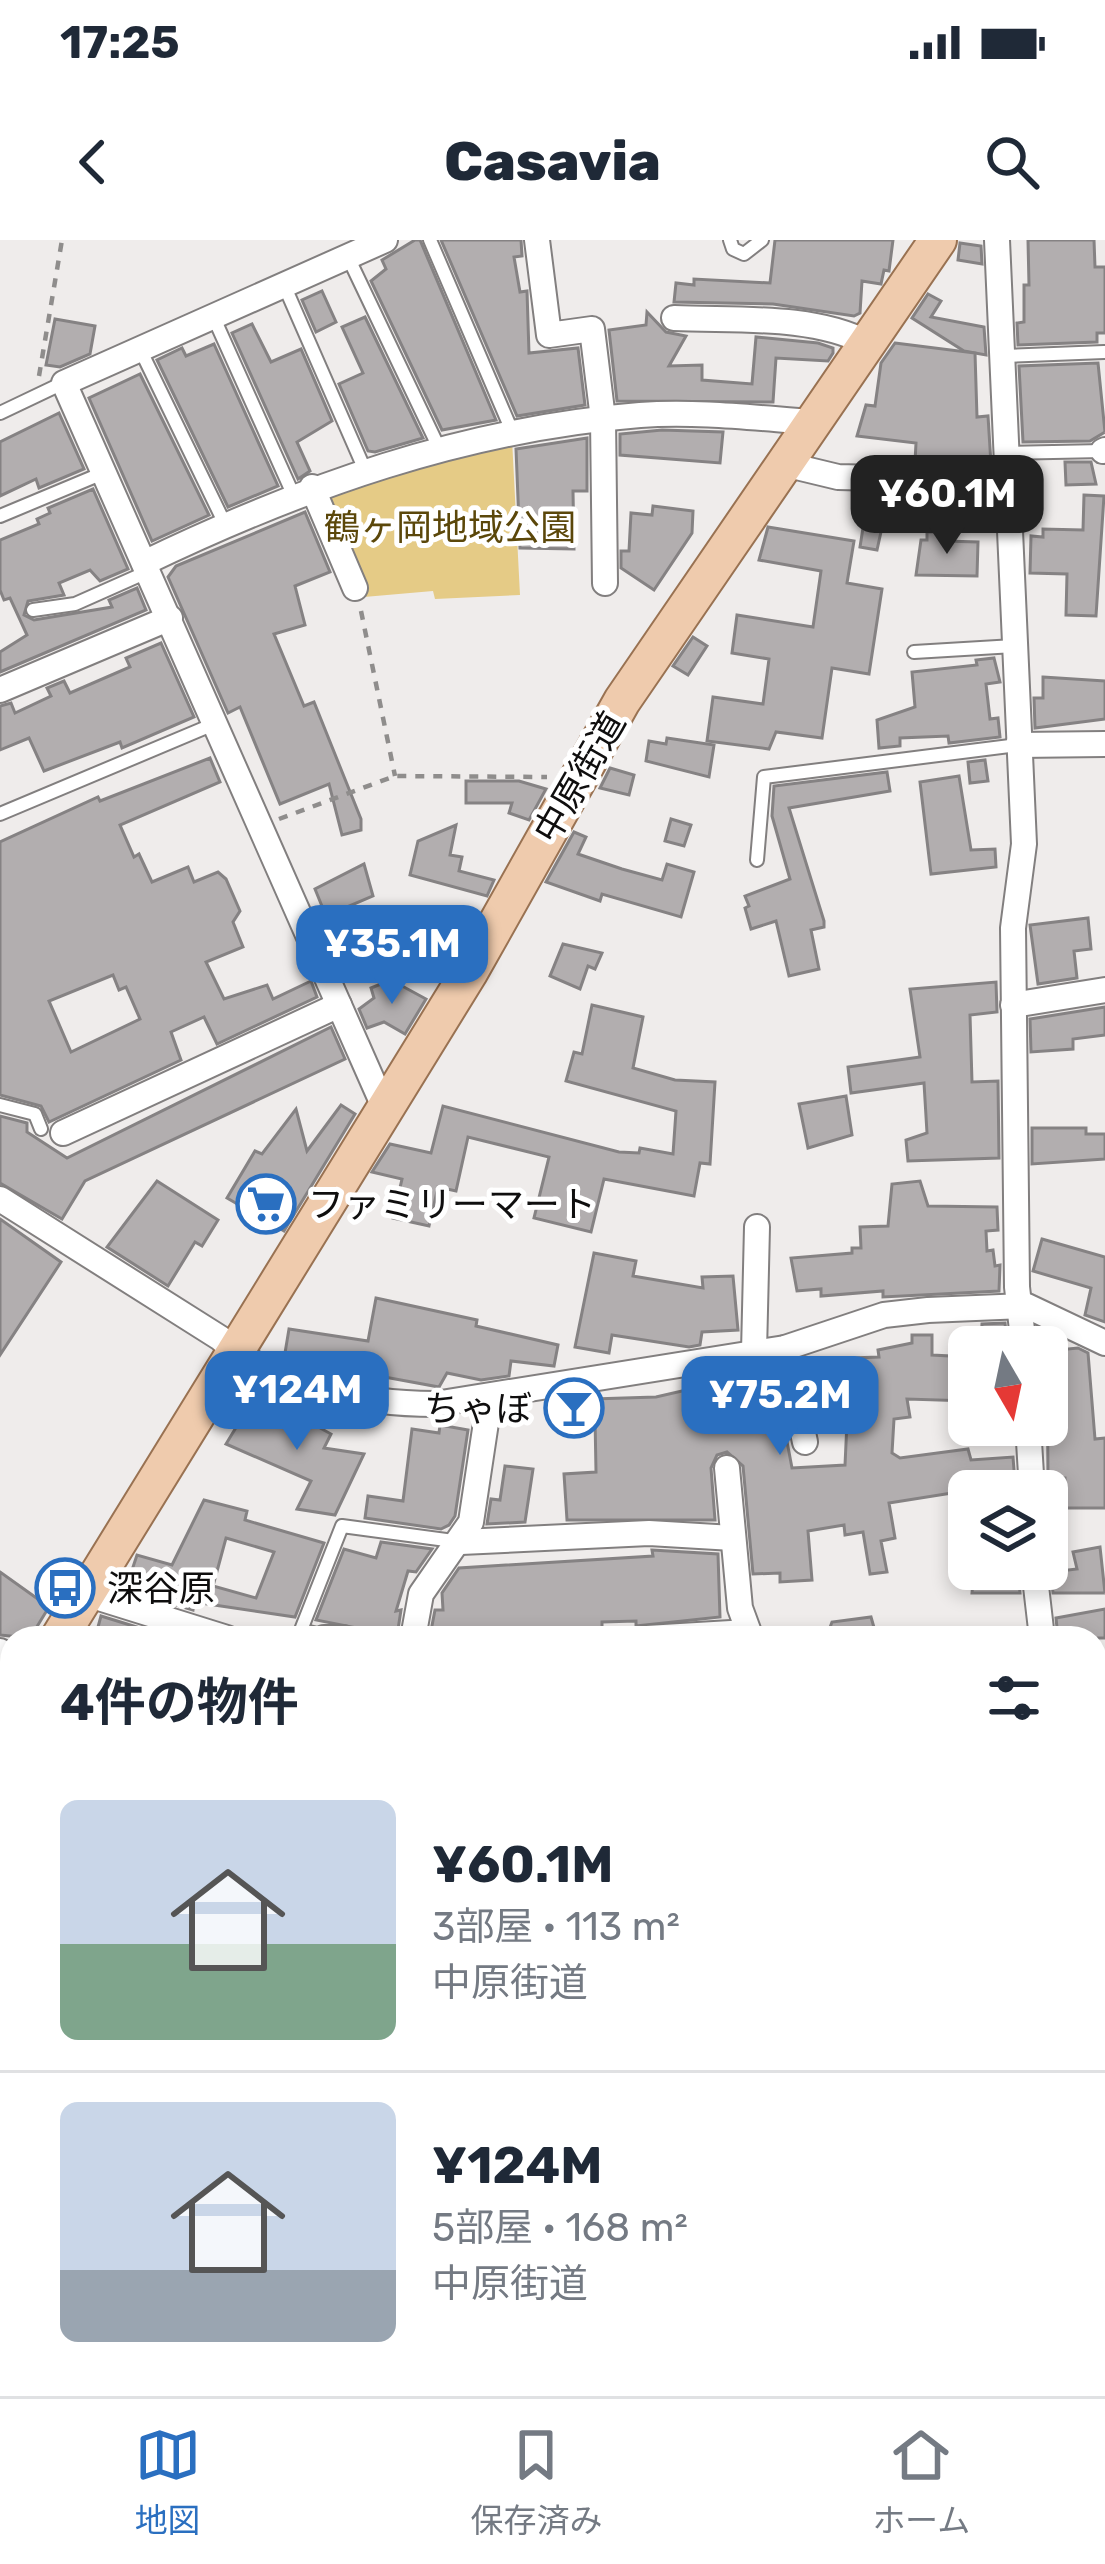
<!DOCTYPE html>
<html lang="ja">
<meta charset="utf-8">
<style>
body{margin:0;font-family:Rubik,"Noto Sans JP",sans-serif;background:#f6f6f7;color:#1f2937;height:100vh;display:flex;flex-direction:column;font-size:45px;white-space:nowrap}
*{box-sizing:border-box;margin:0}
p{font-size:39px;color:#747a83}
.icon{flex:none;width:66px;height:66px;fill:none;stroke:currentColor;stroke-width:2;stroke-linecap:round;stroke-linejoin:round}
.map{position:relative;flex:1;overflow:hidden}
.side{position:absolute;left:0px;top:1386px;width:1107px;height:771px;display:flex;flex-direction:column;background:#fff;border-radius:36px 36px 0 0;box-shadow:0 6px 18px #0003}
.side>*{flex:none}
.needle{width:78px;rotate:171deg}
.buttons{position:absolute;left:948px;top:1086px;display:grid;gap:24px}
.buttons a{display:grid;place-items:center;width:120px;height:120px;border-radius:18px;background:#fff;box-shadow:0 6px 18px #0003;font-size:60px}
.price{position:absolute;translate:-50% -102px;padding:0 27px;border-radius:24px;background:#2a6fc0;color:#fff;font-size:39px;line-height:78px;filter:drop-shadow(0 3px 6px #0008)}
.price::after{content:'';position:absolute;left:50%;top:72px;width:36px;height:27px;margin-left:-18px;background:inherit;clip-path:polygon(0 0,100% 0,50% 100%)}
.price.active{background:#222;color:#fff}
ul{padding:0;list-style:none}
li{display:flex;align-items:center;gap:36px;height:300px;padding:0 60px}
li+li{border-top:3px solid #e0e1e3}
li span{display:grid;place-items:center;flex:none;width:336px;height:240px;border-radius:18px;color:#555}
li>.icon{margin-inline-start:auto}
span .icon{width:144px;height:144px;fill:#fffc;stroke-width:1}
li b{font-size:51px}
h2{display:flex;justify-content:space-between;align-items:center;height:144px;padding:0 60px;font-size:51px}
.status{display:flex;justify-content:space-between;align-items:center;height:84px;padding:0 60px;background:#fff;direction:ltr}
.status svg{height:33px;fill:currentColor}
header{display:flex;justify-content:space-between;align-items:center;height:156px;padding:0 60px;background:#fff;font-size:54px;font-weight:800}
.tab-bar{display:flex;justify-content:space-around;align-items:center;height:168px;border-top:3px solid #e0e1e3;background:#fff;font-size:33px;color:#747a83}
.tab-bar a{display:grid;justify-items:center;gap:6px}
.tab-bar .active{color:#2a6fc0}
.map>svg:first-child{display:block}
</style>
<div class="status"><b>17:25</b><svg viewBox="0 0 49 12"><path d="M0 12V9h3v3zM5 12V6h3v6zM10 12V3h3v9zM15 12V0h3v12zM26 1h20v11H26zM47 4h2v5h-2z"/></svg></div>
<header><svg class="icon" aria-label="back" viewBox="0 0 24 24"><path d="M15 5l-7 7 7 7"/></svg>Casavia<svg class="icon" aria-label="search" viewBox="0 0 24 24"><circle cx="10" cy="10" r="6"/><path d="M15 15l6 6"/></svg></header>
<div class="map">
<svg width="1105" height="2156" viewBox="0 0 1105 2156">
<rect width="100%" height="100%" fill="#efeceb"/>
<path fill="#e9ddda" d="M 12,1506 L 12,1746 L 0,1743 L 0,1521 Z"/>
<path fill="#e5cb86" d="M 512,199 L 520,355 L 435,359 L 433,351 L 364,357 L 321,260 L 325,252 Z"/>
<g fill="#b2aeaf" stroke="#858283" stroke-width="3" fill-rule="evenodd">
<path d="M 415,0 L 420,0 L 496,180 L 442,190 L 371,41 L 386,29 L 382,20 Z"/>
<path d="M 441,0 L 521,0 L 522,16 L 514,17 L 520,52 L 527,51 L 529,113 L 578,108 L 585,165 L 517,176 Z"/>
<path d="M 775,0 L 893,0 L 889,31 L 884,30 L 881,44 L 862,41 L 860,73 L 854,76 L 773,64 L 674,62 L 676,43 L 694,45 L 694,39 L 770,43 Z"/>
<path d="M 1028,0 L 1094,0 L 1095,27 L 1105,27 L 1105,93 L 1097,93 L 1097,102 L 1018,105 L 1017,83 L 1024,82 L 1024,45 L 1029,45 Z"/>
<path d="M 960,3 L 981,6 L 982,24 L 958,20 Z"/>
<path d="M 322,51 L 336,82 L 316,92 L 302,60 Z"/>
<path d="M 928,54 L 941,61 L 931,77 L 984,87 L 986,115 L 964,111 L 912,78 Z"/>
<path d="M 647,72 L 666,92 L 686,96 L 669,126 L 702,125 L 702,140 L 752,144 L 756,97 L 818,103 L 833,108 L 833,113 L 828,121 L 776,118 L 773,162 L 617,161 L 609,90 L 646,85 Z"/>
<path d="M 365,77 L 423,198 L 375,212 L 368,211 L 339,144 L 363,133 L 342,87 Z"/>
<path d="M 55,79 L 95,86 L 90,114 L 60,127 L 46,125 Z"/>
<path d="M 252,84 L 271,122 L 301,109 L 332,181 L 297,202 L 310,231 L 298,239 L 232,93 Z"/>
<path d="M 895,103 L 975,113 L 977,177 L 988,176 L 991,224 L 915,222 L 916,203 L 857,196 L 866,165 L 875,166 L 881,123 Z"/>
<path d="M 214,104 L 278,246 L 228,267 L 157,120 L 182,108 L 186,116 Z"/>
<path d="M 1098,123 L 1105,192 L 1090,201 L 1023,202 L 1019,126 Z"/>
<path d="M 140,134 L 209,275 L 152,301 L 89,158 Z"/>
<path d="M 59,173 L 84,229 L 39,248 L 36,239 L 0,256 L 0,202 Z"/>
<path d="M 662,190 L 723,192 L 720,223 L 620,215 L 620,194 Z"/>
<path d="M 587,198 L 587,251 L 573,251 L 574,309 L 520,308 L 516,209 Z"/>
<path d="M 1065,222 L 1091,222 L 1096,244 L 1066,245 Z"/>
<path d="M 93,249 L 128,329 L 100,341 L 90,330 L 59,343 L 64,355 L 28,361 L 24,375 L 34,380 L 112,367 L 109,360 L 137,348 L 146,370 L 0,432 L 0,412 L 27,395 L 10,358 L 4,360 L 0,350 L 0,300 L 39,284 L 37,279 L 50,273 L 48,268 Z"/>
<path d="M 1084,255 L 1104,256 L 1096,376 L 1066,375 L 1067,334 L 1030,333 L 1031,296 L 1043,297 L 1043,289 L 1083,290 Z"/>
<path d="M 653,266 L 693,271 L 692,293 L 654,350 L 621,328 L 621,311 L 629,311 L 631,273 L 652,275 Z"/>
<path d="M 305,272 L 330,332 L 295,346 L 305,385 L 274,394 L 304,466 L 314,462 L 361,579 L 361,590 L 342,595 L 329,544 L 280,564 L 240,467 L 228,473 L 168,337 L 176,326 Z"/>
<path d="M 865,275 L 884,278 L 877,310 L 860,307 Z"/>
<path d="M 768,287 L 854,301 L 847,343 L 882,349 L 869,434 L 832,428 L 822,498 L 776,492 L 769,509 L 707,501 L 713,457 L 763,464 L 769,419 L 732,413 L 737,375 L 813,387 L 821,331 L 759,320 Z"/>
<path d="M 927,292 L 945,292 L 945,301 L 978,302 L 977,336 L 916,335 L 921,300 L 927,300 Z"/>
<path d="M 693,397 L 707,406 L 688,435 L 673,426 Z"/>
<path d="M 161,403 L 194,477 L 122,508 L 120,502 L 44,531 L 29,498 L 0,510 L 0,466 L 11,463 L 15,473 L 51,456 L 47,448 L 64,441 L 70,453 L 130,427 L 126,418 Z"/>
<path d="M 994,418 L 1000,442 L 986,444 L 990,479 L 998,478 L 1000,497 L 949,503 L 948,496 L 900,498 L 900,506 L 879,508 L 877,480 L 915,467 L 912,432 L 977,425 L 976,420 Z"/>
<path d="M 1043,437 L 1105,441 L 1105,479 L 1035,488 L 1034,458 L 1043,458 Z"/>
<path d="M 667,498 L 714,505 L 709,537 L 646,521 L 649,501 L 666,504 Z"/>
<path d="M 210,518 L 220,542 L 120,585 L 134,617 L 139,614 L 152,642 L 188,627 L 194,642 L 218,632 L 226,639 L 240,671 L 233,682 L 243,707 L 206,722 L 224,759 L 267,745 L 273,759 L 311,741 L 317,757 L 217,804 L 204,777 L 171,792 L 181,820 L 49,882 L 41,866 L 0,855 L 0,602 L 98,557 L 100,561 ZM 113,735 L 119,750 L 126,747 L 140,779 L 71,812 L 49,761 Z"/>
<path d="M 985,520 L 988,541 L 970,543 L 968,522 Z"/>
<path d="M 610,528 L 634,535 L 629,555 L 600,548 Z"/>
<path d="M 887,532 L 890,551 L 789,568 L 824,681 L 824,687 L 811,690 L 819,729 L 789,736 L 776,681 L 751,689 L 745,668 L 749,666 L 745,656 L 790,639 L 772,576 L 774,546 Z"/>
<path d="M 959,536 L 971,610 L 995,609 L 996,627 L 931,634 L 920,542 Z"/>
<path d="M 466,541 L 519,541 L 546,549 L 529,580 L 509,573 L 512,563 L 466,563 Z"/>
<path d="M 671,579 L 691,585 L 684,606 L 665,601 Z"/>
<path d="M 456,585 L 450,615 L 462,617 L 459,631 L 494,640 L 487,656 L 410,635 L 418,601 Z"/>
<path d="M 574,592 L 586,597 L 578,614 L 622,629 L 662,640 L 667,624 L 694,632 L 681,677 L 602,654 L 600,661 L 546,642 Z"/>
<path d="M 364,624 L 373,656 L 326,676 L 315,649 Z"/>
<path d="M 1088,678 L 1091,709 L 1074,711 L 1077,738 L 1038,744 L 1030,685 Z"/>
<path d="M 563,704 L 602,713 L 595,729 L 588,726 L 580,749 L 550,736 Z"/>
<path d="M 391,740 L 426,759 L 405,794 L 384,782 L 367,788 L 359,769 L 374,758 L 371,748 Z"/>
<path d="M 996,742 L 997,772 L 970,775 L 972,842 L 998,841 L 999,918 L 908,921 L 906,900 L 927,893 L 924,843 L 851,853 L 848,827 L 920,817 L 910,749 Z"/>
<path d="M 592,765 L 643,777 L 633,828 L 675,840 L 715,842 L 710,924 L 700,923 L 694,956 L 604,939 L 591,992 L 534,978 L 549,917 L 468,897 L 456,951 L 438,947 L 429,986 L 393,978 L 402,939 L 372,932 L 390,904 L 431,913 L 443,866 L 619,912 L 639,913 L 640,908 L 673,914 L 676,871 L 566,841 L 574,812 L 582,814 Z"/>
<path d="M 1105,767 L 1105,795 L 1073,799 L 1073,809 L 1031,812 L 1030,779 Z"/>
<path d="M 331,787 L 345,819 L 85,941 L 62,979 L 0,943 L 0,876 L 27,883 L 27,892 L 67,918 Z"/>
<path d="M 846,856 L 852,895 L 808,908 L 799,864 Z"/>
<path d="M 341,865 L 355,874 L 284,991 L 227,958 L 255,911 L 262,914 L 296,869 L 307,911 Z"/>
<path d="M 1032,888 L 1086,888 L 1086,894 L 1105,894 L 1105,919 L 1032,924 Z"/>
<path d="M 157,941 L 218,980 L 202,1006 L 195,1002 L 168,1046 L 107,1007 Z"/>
<path d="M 920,941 L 928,966 L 997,967 L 998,990 L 986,991 L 987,1011 L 993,1010 L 995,1026 L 1000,1025 L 999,1051 L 883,1057 L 883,1051 L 821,1056 L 821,1049 L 797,1051 L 791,1018 L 852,1013 L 852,1008 L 861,1008 L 860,987 L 888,986 L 892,944 Z"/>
<path d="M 0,979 L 61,1022 L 0,1115 Z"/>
<path d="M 1042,999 L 1105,1017 L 1105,1082 L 1085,1075 L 1091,1048 L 1033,1031 Z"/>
<path d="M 594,1013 L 636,1021 L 633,1036 L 703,1048 L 702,1037 L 733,1036 L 738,1090 L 702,1092 L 700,1105 L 689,1107 L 612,1095 L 609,1113 L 575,1107 Z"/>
<path d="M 376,1058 L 477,1080 L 476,1086 L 558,1105 L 554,1126 L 511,1121 L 509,1136 L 481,1140 L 447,1133 L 439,1147 L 368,1134 L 366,1122 L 327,1114 L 326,1122 L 311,1119 L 309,1128 L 284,1119 L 289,1089 L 368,1101 Z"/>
<path d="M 1005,1083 L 1007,1102 L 981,1102 L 982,1084 Z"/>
<path d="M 912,1095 L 932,1095 L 932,1115 L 969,1117 L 969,1161 L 907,1159 L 910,1177 L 894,1179 L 892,1213 L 900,1218 L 968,1209 L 971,1220 L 1013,1217 L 1015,1243 L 889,1263 L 895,1298 L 881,1301 L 887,1332 L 870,1334 L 863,1292 L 845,1295 L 844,1285 L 808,1291 L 812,1340 L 780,1342 L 780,1333 L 753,1334 L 743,1226 L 727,1212 L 717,1215 L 711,1228 L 715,1280 L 567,1280 L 564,1234 L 596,1232 L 595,1177 L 562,1179 L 561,1160 L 656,1157 L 734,1139 L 740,1179 L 782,1175 L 792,1228 L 845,1225 L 847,1182 L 824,1184 L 823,1119 L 879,1117 L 878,1110 L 912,1103 Z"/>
<path d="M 1078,1108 L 1088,1113 L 1095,1199 L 1105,1198 L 1105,1268 L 1066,1268 L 1065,1238 L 1048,1239 L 1047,1111 Z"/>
<path d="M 257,1153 L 331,1194 L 324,1208 L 364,1214 L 335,1275 L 297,1269 L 311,1241 L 226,1204 Z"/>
<path d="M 440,1185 L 468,1190 L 455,1276 L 449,1285 L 441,1289 L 365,1278 L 368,1256 L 403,1261 L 412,1189 L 439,1193 Z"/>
<path d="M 505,1226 L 533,1229 L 525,1282 L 487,1284 L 491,1259 L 500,1260 Z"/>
<path d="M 204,1260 L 247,1271 L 245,1280 L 324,1303 L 295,1377 L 194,1362 L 193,1370 L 117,1347 L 128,1342 L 137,1315 L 172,1325 ZM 226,1298 L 274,1312 L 256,1358 L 213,1346 Z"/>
<path d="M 381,1302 L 432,1309 L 416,1332 L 408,1331 L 396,1371 L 401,1370 L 397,1396 L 316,1380 L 344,1309 L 376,1318 Z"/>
<path d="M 1100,1307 L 1105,1353 L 1053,1353 L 1051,1332 L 1077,1329 L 1073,1312 Z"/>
<path d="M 652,1310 L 718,1314 L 720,1377 L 636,1386 L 636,1381 L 602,1382 L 602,1390 L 569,1393 L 430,1396 L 435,1370 L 443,1370 L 442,1353 L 459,1328 L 653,1316 Z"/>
<path d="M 974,1329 L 1018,1329 L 1020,1353 L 972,1353 Z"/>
<path d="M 0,1332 L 49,1367 L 30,1398 L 0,1395 Z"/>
<path d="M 1105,1369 L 1105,1398 L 1058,1398 L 1056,1378 Z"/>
<path d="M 101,1376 L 169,1397 L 168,1398 L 95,1398 Z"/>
<path d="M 871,1377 L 877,1398 L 826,1398 L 832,1382 Z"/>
</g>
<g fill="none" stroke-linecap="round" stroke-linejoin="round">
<g stroke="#827f7f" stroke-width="16">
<g id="service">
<path d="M 430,0 L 512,191"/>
<path d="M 730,0 L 733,9 L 744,14 L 762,0"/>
<path d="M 348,17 L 440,210"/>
<path d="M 284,45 L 365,230"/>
<path d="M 213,76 L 293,254"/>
<path d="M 140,109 L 225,284"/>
<path d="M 1003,116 L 1104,112"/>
<path d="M 0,173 L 63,143"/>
<path d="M 1006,213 L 1103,211"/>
<path d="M 0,276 L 103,233"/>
<path d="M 33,370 L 75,364 L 147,332"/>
<path d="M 914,412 L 1014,406"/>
<path d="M 0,574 L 214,484"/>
<path d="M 757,620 L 764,537 L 1018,505"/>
<path d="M 0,865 L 35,874 L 41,889"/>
<path d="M 325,1396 L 301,1390 L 342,1286 L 461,1302"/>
</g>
</g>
<g stroke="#827f7f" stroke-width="28">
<g id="minor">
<path d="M 385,0 L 64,143 L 385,869"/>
<path d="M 537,0 L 549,95 L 592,89 L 603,179 L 605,343"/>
<path d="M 997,0 L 1024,604 L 1013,688 L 1017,1047 L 1024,1107"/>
<path d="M 674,78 C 734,81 812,74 867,103"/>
<path d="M 1103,211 L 1105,210"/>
<path d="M 784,224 L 838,237 L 1006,241"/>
<path d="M 312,247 L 355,348"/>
<path d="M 144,323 C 302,247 464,189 640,175 C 697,171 756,178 813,182"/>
<path d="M 0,450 L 170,378"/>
<path d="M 1018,505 L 1105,504"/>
<path d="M 1013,765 L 1105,750"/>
<path d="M 63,893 L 339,765"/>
<path d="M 0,959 L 220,1098 C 271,1147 367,1164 435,1164 L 785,1108 L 884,1075 L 928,1070 L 1027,1066 L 1105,1103"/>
<path d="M 785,1108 L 805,1202"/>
<path d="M 754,1112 L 757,987"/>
<path d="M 1028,1185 L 1032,1251"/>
<path d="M 727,1228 L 740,1368 L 751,1398"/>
<path d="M 461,1302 L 649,1293 L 733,1298"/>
<path d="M 1034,1329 L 1042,1398"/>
<path d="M 86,1354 L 227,1398"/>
<path d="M 324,1398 L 343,1398"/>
<path d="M 413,1398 L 421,1354 L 471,1282 L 490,1156"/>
<path d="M 647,1398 L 748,1392"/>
<path d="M 0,1411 L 12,1419"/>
<path d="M 1095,1508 L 1105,1500"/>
<path d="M 1095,1681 L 1105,1707"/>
<path d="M 0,1965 L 12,1965"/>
<path d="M 1095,1972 L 1105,1967"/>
<path d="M 106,2145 L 106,2156"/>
<path d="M 679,2145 L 679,2156"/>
<path d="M 302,2156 L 306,2145"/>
</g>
</g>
<g stroke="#997252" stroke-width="40">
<g id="primary">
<path d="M 59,1398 L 470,731 L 622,461 L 938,0"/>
<path d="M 0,1493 L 12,1474"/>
</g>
</g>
<g stroke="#8f8d8c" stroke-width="4.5" stroke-dasharray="9 9" stroke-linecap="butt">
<path d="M 39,136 L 62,0"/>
<path d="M 361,371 L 395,536"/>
<path d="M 279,579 L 395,536 L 547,537"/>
<path d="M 455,2156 L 456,2145"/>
</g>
<use href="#service" stroke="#fff" stroke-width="12"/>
<use href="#minor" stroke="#fff" stroke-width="24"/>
<use href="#primary" stroke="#efcbad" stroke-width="36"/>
</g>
<defs>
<g id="supermarket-ring" transform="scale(3)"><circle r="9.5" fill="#fff" stroke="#2a6fc0" stroke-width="1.5"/><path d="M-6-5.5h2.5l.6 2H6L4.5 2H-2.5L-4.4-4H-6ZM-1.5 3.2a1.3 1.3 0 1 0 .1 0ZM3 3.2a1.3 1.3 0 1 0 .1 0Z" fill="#2a6fc0"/></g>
<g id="bar-ring" transform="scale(3)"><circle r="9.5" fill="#fff" stroke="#2a6fc0" stroke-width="1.5"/><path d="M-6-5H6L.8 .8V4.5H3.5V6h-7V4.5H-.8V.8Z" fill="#2a6fc0"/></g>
<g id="bus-ring" transform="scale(3)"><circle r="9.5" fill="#fff" stroke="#2a6fc0" stroke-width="1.5"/><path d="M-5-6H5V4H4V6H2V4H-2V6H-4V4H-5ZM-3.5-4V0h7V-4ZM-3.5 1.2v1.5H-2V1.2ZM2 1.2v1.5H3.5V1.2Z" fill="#2a6fc0"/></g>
</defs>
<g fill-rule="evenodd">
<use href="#supermarket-ring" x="266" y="964"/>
<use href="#bar-ring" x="574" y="1168"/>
<use href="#bus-ring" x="65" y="1348"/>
</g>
<g text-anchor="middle" stroke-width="10" stroke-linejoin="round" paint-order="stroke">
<g font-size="36" fill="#5b470a" stroke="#fff">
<text x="450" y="300">鶴ヶ岡地域公園</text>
</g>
<g font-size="36" fill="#0f0e0e" stroke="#fff">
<text transform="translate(579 537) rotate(-60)" y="13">中原街道</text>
</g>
<g font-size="36" fill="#0f0e0e" stroke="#fff" text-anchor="start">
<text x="308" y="977">ファミリーマート</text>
<text x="532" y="1181" text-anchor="end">ちゃぼ</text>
<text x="107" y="1361">深谷原</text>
</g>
</g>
</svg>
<div class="buttons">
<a><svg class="needle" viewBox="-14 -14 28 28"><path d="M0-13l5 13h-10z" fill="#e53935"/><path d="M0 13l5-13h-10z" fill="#747a83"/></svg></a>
<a><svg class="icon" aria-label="layers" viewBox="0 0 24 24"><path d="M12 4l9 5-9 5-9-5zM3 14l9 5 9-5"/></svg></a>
</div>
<b class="price active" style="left:947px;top:317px">¥60.1M</b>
<b class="price" style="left:392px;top:767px">¥35.1M</b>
<b class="price" style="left:297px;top:1213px">¥124M</b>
<b class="price" style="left:780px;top:1218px">¥75.2M</b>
<section class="side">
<h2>4件の物件<svg class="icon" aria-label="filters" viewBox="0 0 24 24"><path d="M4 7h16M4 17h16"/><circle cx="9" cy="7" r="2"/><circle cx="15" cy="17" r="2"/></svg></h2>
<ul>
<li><span style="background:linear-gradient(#c9d6e8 60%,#7fa58c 0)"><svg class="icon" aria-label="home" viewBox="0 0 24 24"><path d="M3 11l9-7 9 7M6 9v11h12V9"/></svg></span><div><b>¥60.1M</b><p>3部屋 · 113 m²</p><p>中原街道</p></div></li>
<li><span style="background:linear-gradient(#c9d6e8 70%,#9aa5b1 0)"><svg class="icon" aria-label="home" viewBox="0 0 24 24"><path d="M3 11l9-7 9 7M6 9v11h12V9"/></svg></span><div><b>¥124M</b><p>5部屋 · 168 m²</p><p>中原街道</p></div></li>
</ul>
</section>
</div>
<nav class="tab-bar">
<a class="active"><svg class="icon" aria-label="map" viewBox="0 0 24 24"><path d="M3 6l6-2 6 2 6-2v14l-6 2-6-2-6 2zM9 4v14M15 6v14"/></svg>地図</a>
<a><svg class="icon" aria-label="saved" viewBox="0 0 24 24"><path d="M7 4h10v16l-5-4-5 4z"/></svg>保存済み</a>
<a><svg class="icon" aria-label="home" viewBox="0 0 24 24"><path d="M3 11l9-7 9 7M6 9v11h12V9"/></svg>ホーム</a>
</nav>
